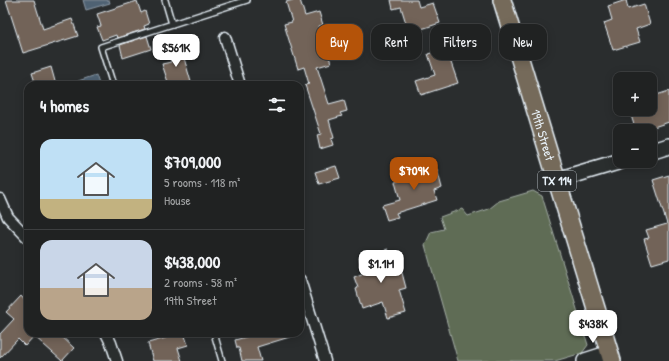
<!DOCTYPE html>
<meta charset="utf-8">
<style>
body{margin:0;font-family:"Patrick Hand",sans-serif;background:#2d2f2f;color:#f1f3f6;height:100vh;display:flex;flex-direction:column;font-size:15px;white-space:nowrap}
*{box-sizing:border-box;margin:0}
p{font-size:13px;color:#a2a4a5}
.icon{flex:none;width:22px;height:22px;fill:none;stroke:currentColor;stroke-width:2;stroke-linecap:round;stroke-linejoin:round}
.map{position:relative;flex:1;overflow:hidden}
.sheet{position:absolute;left:24px;top:81px;width:280px;height:256px;display:flex;flex-direction:column;background:#202222;border-radius:12px;box-shadow:0 2px 10px #0003,0 0 0 1px #3d3f40}
.sheet>*{flex:none}
.hud{position:absolute;left:316px;top:24px;width:293px;height:36px;display:flex;gap:8px}
.fabs{position:absolute;left:613px;top:72px;display:grid;gap:8px}
.fabs a{display:grid;place-items:center;width:44px;height:44px;border-radius:8px;background:#202222;box-shadow:0 2px 10px #0003,0 0 0 1px #3d3f40;font-size:20px}
.price{position:absolute;translate:-50% -34px;padding:0 9px;border-radius:8px;background:#fff;color:#222;font-size:13px;line-height:26px;filter:drop-shadow(0 1px 2px #0008)}
.price::after{content:'';position:absolute;left:50%;top:24px;width:12px;height:9px;margin-left:-6px;background:inherit;clip-path:polygon(0 0,100% 0,50% 100%)}
.price.active{background:#b45309;color:#fff}
ul{padding:0;list-style:none}
li{display:flex;align-items:center;gap:12px;height:100px;padding:0 16px}
li+li{border-top:1px solid #3d3f40}
li span{display:grid;place-items:center;flex:none;width:112px;height:80px;border-radius:12px;color:#555}
li>.icon{margin-inline-start:auto}
span .icon{width:48px;height:48px;fill:#fffc;stroke-width:1}
li b{font-size:17px}
h2{display:flex;justify-content:space-between;align-items:center;height:48px;padding:0 16px;font-size:17px}
.chip{padding:0 14px;border-radius:12px;background:#202222;box-shadow:0 2px 10px #0003,0 0 0 1px #3d3f40;font-size:14px;line-height:36px}
.chip.active{background:#b45309;color:#fff}
.map>svg:first-child{display:block}
</style>
<div class="map">
<svg width="669" height="361" viewBox="0 0 669 361">
<rect width="100%" height="100%" fill="#2a2d2e"/>
<filter id="ink" filterUnits="userSpaceOnUse"><feTurbulence type="fractalNoise" baseFrequency=".025" numOctaves="2"/><feDisplacementMap in="SourceGraphic" scale="8" xChannelSelector="R" yChannelSelector="G"/><feConvolveMatrix kernelMatrix="1 2 1 2 8 2 1 2 1" color-interpolation-filters="sRGB"/></filter>
<g filter="url(#ink)">
<path fill="#5f6c54" stroke="#a4aea6" d="M 533,191 L 542,196 L 588,345 L 582,353 L 555,361 L 458,361 L 425,245 L 431,232 L 444,229 L 440,217 L 462,209 L 468,216 L 489,209 L 499,201 Z"/>
<g fill="#506273" stroke="#8d9ba8">
<path d="M 83,0 L 109,0 L 110,3 L 86,10 Z"/>
<path d="M 96,75 L 99,84 L 80,85 L 78,81 Z"/>
</g>
<g fill="#726458" stroke="#e8f1f8">
<path d="M 6,0 L 34,0 L 43,29 L 72,19 L 78,36 L 23,53 Z"/>
<path d="M 293,0 L 300,0 L 305,16 L 319,12 L 323,25 L 319,26 L 331,63 L 317,67 L 329,104 L 344,100 L 347,111 L 340,113 L 342,116 L 329,120 L 334,138 L 331,139 L 333,145 L 320,149 L 317,135 L 321,134 L 305,85 L 309,84 L 304,67 L 298,69 L 284,24 L 292,22 L 286,2 Z"/>
<path d="M 391,0 L 417,0 L 419,7 L 433,3 L 440,23 L 409,33 L 401,7 L 393,9 Z"/>
<path d="M 626,0 L 628,9 L 644,4 L 650,24 L 636,29 L 640,42 L 613,50 L 604,23 L 612,20 L 608,6 Z"/>
<path d="M 137,1 L 141,13 L 145,11 L 149,24 L 144,26 L 145,29 L 117,38 L 116,35 L 102,40 L 97,27 L 101,26 L 97,14 Z"/>
<path d="M 147,36 L 151,49 L 123,58 L 120,45 Z"/>
<path d="M 175,45 L 180,59 L 184,58 L 191,82 L 179,85 L 169,85 L 162,64 L 171,62 L 166,47 Z"/>
<path d="M 446,48 L 458,83 L 421,95 L 416,81 L 435,75 L 428,54 Z"/>
<path d="M 51,67 L 56,85 L 36,85 L 32,73 Z"/>
<path d="M 669,91 L 669,122 L 641,131 L 636,131 L 629,109 L 650,109 L 650,97 Z"/>
<path d="M 425,163 L 427,172 L 437,169 L 442,188 L 434,191 L 437,200 L 396,213 L 398,217 L 387,220 L 382,205 L 400,200 L 395,182 L 414,176 L 411,167 Z"/>
<path d="M 336,166 L 340,178 L 319,184 L 315,172 Z"/>
<path d="M 669,175 L 669,259 L 652,264 L 644,239 L 649,238 L 646,230 L 667,224 L 653,180 Z"/>
<path d="M 388,249 L 394,271 L 401,269 L 406,288 L 399,290 L 406,313 L 388,318 L 383,302 L 362,309 L 356,289 L 358,288 L 354,277 L 364,273 L 359,258 Z"/>
<path d="M 21,296 L 28,304 L 28,333 L 58,333 L 74,348 L 62,361 L 34,336 L 25,346 L 18,339 L 0,358 L 0,334 L 14,319 L 6,312 Z"/>
<path d="M 164,333 L 184,333 L 188,345 L 178,348 L 182,361 L 153,361 L 148,343 L 166,338 Z"/>
<path d="M 260,333 L 296,333 L 296,335 L 257,347 L 261,361 L 242,361 L 239,348 L 237,348 L 235,340 Z"/>
</g>
<g fill="none" stroke-linecap="round" stroke-linejoin="round">
<g stroke="#e8f1f8" stroke-width="8">
<g id="lane">
<path d="M 165,0 L 172,24"/>
<path d="M 113,85 L 101,47 L 247,0"/>
<path d="M 214,333 L 222,361"/>
</g>
</g>
<g stroke="#e8f1f8" stroke-width="13">
<g id="street">
<path d="M 225,37 L 240,85"/>
<path d="M 0,199 L 8,217 L 28,238"/>
<path d="M 300,280 L 325,361"/>
<path d="M 106,333 L 111,343 L 117,361"/>
</g>
</g>
<g stroke="#e8f1f8" stroke-width="18">
<g id="secondary">
<path d="M 650,152 L 669,146"/>
<path d="M 557,180 L 621,161"/>
<path d="M 585,361 L 610,353"/>
</g>
</g>
<g stroke="#e8f1f8" stroke-width="20">
<g id="primary">
<path id="s1" d="M 502,0 L 612,361"/>
</g>
</g>
<use href="#lane" stroke="#2a2d2e" stroke-width="5"/>
<use href="#street" stroke="#2a2d2e" stroke-width="10"/>
<use href="#secondary" stroke="#2a2d2e" stroke-width="15"/>
<use href="#primary" stroke="#746a5a" stroke-width="17"/>
</g>
</g>
<g text-anchor="middle" stroke-width="3" stroke-linejoin="round" paint-order="stroke">
<rect fill="#2a2d2e" stroke="#afb6bb" stroke-width="1" x="538" y="171" width="38" height="20" rx="3"/>
<g font-size="12" font-weight="bold" fill="#e8f1f8">
<text x="557" y="185">TX 114</text>
</g>
<g font-size="13" fill="#e8f1f8" stroke="#2a2d2e">
<text dy="5" stroke="none"><textPath href="#s1" startOffset="141">19th Street</textPath></text>
</g>
</g>
</svg>
<div class="fabs">
<a>+</a>
<a>−</a>
</div>
<b class="price" style="left:176px;top:68px">$561K</b>
<b class="price active" style="left:414px;top:191px">$709K</b>
<b class="price" style="left:381px;top:284px">$1.1M</b>
<b class="price" style="left:593px;top:344px">$438K</b>
<div class="hud">
<a class="chip active">Buy</a>
<a class="chip">Rent</a>
<a class="chip">Filters</a>
<a class="chip">New</a>
</div>
<section class="sheet">
<h2>4 homes<svg class="icon" aria-label="filters" viewBox="0 0 24 24"><path d="M4 7h16M4 17h16"/><circle cx="9" cy="7" r="2"/><circle cx="15" cy="17" r="2"/></svg></h2>
<ul>
<li><span style="background:linear-gradient(#bfe0f5 75%,#c2b280 0)"><svg class="icon" aria-label="home" viewBox="0 0 24 24"><path d="M3 11l9-7 9 7M6 9v11h12V9"/></svg></span><div><b>$709,000</b><p>5 rooms · 118 m²</p><p>House</p></div></li>
<li><span style="background:linear-gradient(#c9d6e8 60%,#b9a48a 0)"><svg class="icon" aria-label="home" viewBox="0 0 24 24"><path d="M3 11l9-7 9 7M6 9v11h12V9"/></svg></span><div><b>$438,000</b><p>2 rooms · 58 m²</p><p>19th Street</p></div></li>
</ul>
</section>
</div>
